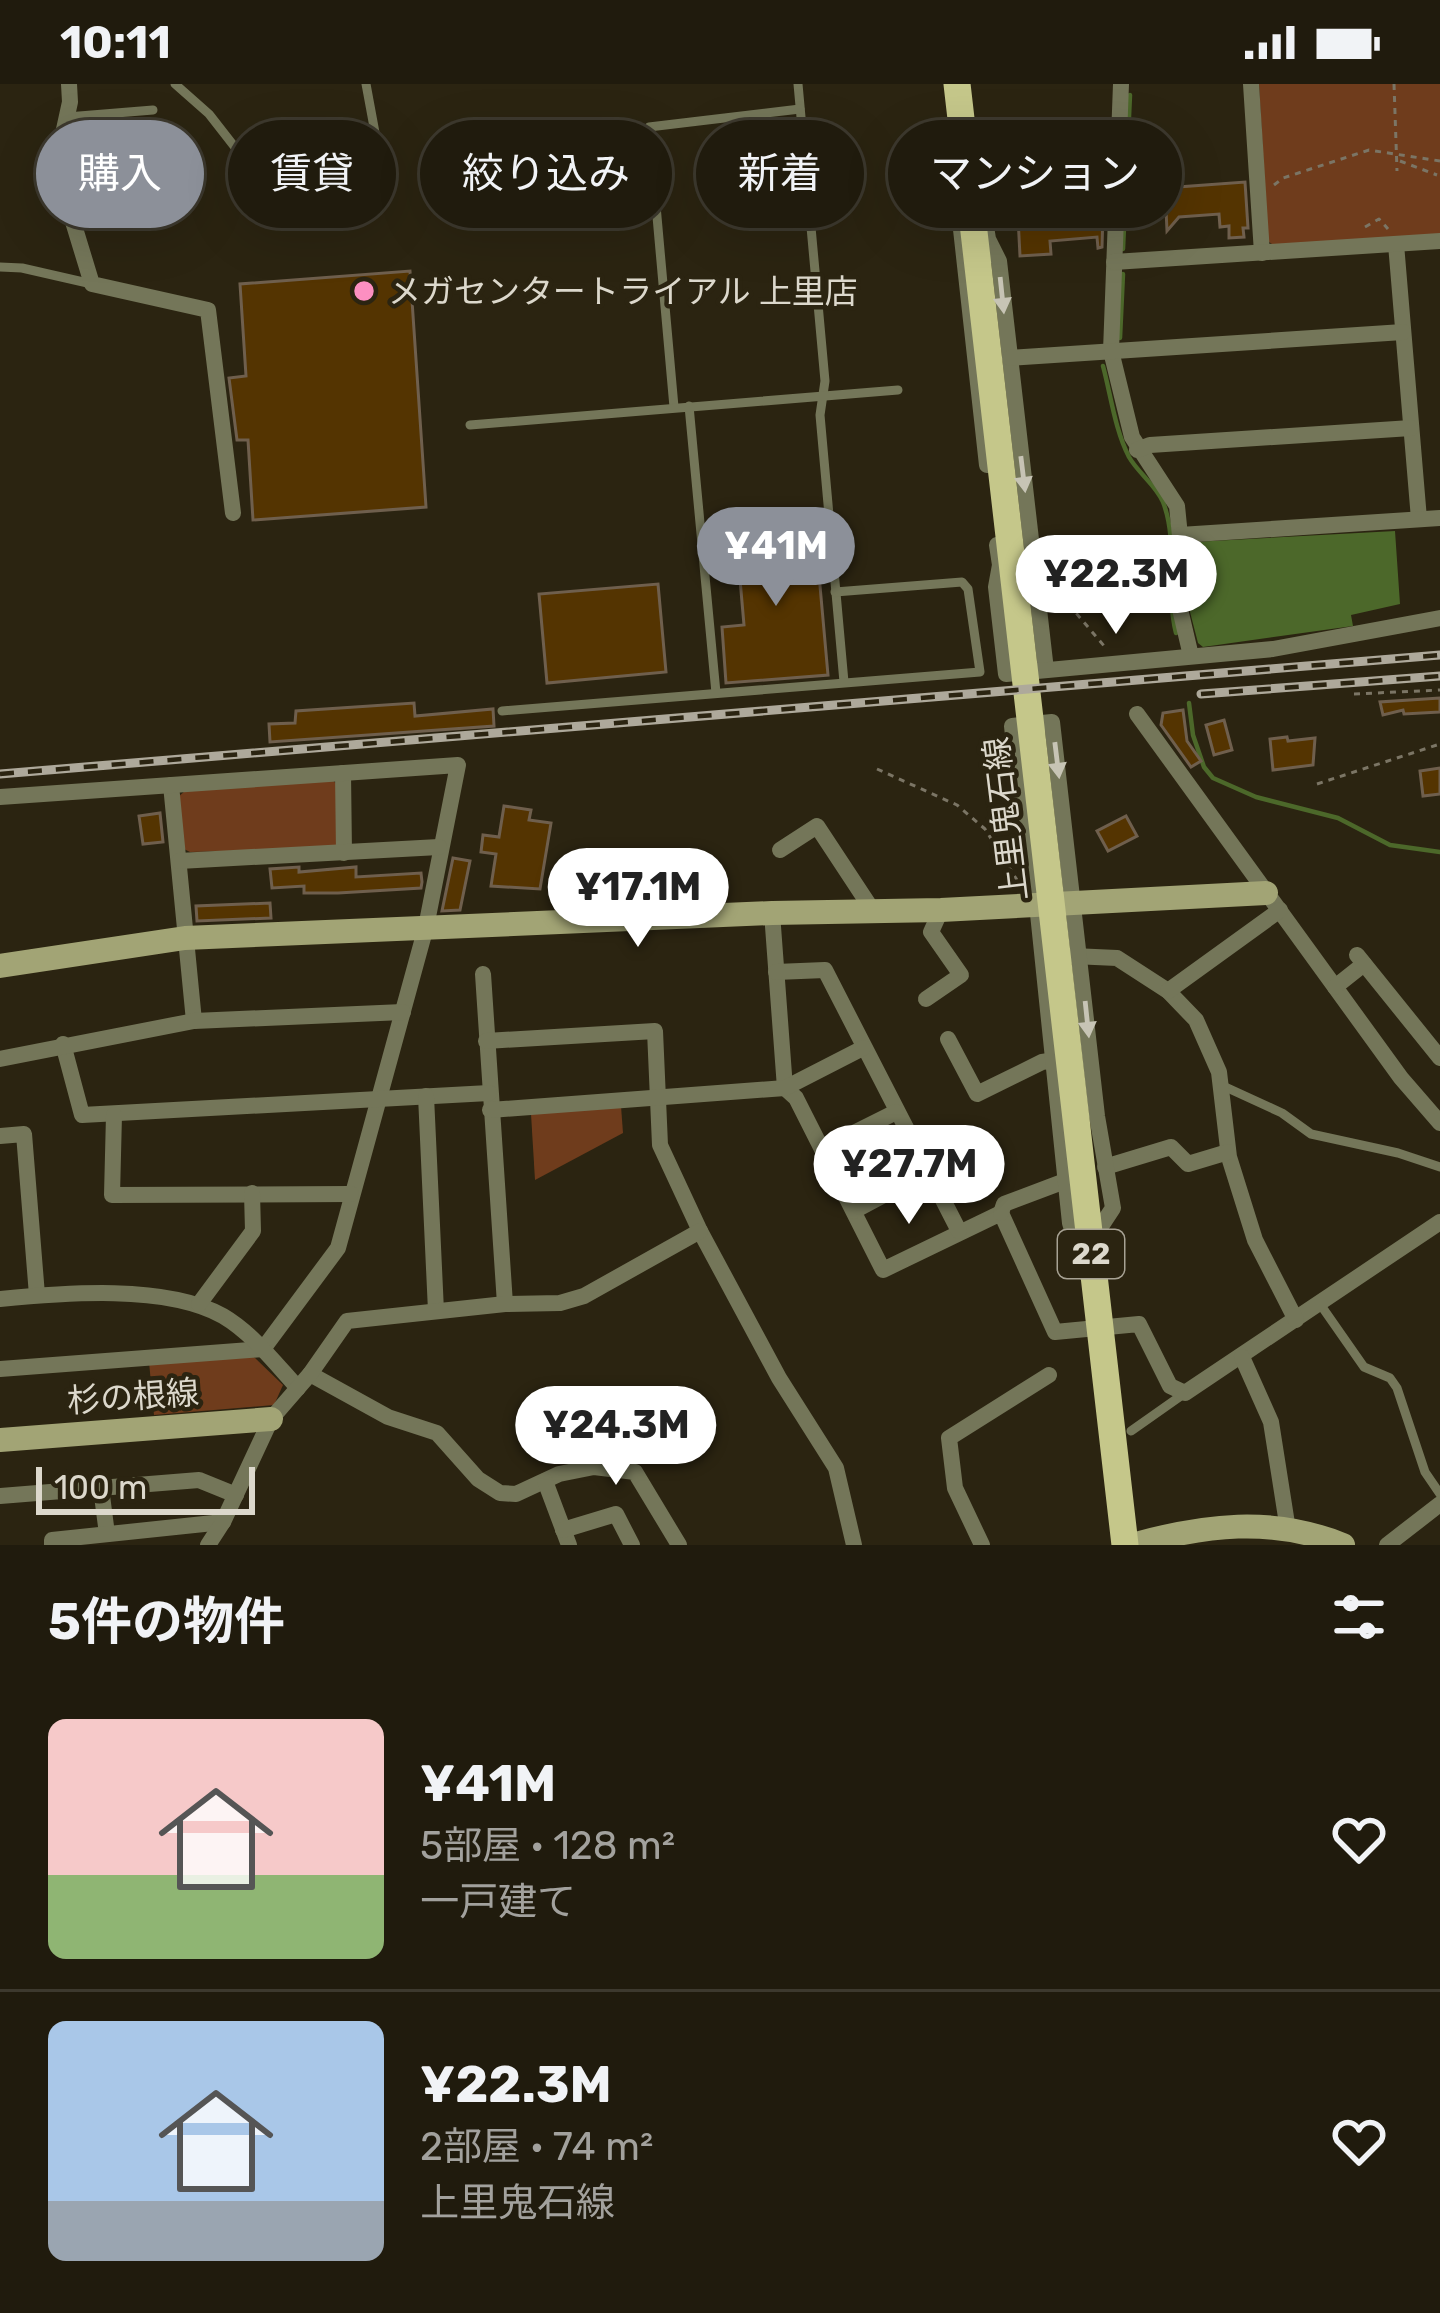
<!DOCTYPE html>
<html lang="ja">
<meta charset="utf-8">
<style>
body{margin:0;font-family:Rubik,"Noto Sans JP",sans-serif;background:#2d281b;color:#f1f3f6;height:100vh;display:flex;flex-direction:column;font-size:45px;white-space:nowrap}
*{box-sizing:border-box;margin:0}
p{font-size:39px;color:#a2a19d}
.icon{flex:none;width:66px;height:66px;fill:none;stroke:currentColor;stroke-width:2;stroke-linecap:round;stroke-linejoin:round}
.map{position:relative;height:1461px;overflow:hidden}
.panel{display:flex;flex-direction:column;background:#201b0d;flex:1}
.panel>*{flex:none}
.hud{position:absolute;left:36px;top:36px;width:1368px;height:108px;display:flex;gap:24px}
.scale{position:absolute;left:36px;bottom:30px;width:219px;box-sizing:border-box;padding-left:12px;border:6px solid #dcd8cc;border-top:0;font-size:33px;line-height:42px;white-space:nowrap;color:#dcd8cc;-webkit-text-stroke:9px #2b2411;paint-order:stroke}
.price{position:absolute;translate:-50% -102px;padding:0 27px;border-radius:42px;background:#fff;color:#222;font-size:39px;line-height:78px;filter:drop-shadow(0 3px 6px #0008)}
.price::after{content:'';position:absolute;left:50%;top:72px;width:36px;height:27px;margin-left:-18px;background:inherit;clip-path:polygon(0 0,100% 0,50% 100%)}
.price.current{background:#8c9099;color:#fff}
ul{padding:0;list-style:none}
li{display:flex;align-items:center;gap:36px;height:300px;padding:0 48px}
li+li{border-top:3px solid #3d392e}
li span{display:grid;place-items:center;flex:none;width:336px;height:240px;border-radius:18px;color:#555}
li>.icon{margin-inline-start:auto}
span .icon{width:144px;height:144px;fill:#fffc;stroke-width:1}
li b{font-size:51px}
h2{display:flex;justify-content:space-between;align-items:center;height:144px;padding:0 48px;font-size:51px}
.pill{padding:0 42px;border-radius:54px;background:#201b0d;box-shadow:0 12px 48px #0002,0 0 0 3px #3d392e;font-size:42px;line-height:108px}
.pill.current{background:#8c9099;color:#fff}
.status{display:flex;justify-content:space-between;align-items:center;height:84px;padding:0 60px;background:#201b0d;direction:ltr}
.status svg{height:33px;fill:currentColor}
.map>svg:first-child{display:block}
</style>
<div class="status"><b>10:11</b><svg viewBox="0 0 49 12"><path d="M0 12V9h3v3zM5 12V6h3v6zM10 12V3h3v9zM15 12V0h3v12zM26 1h20v11H26zM47 4h2v5h-2z"/></svg></div>
<div class="map">
<svg width="1440" height="1461" viewBox="0 0 1440 1461">
<rect width="100%" height="100%" fill="#2b2411"/>
<g fill="#6f3c1c">
<path d="M 1259,0 L 1440,0 L 1440,150 L 1273,161 L 1268,157 Z"/>
<path d="M 331,695 L 339,702 L 340,759 L 334,764 L 190,768 L 182,764 L 178,713 L 185,707 Z"/>
<path d="M 621,1022 L 623,1049 L 535,1096 L 531,1030 Z"/>
<path d="M 253,1272 L 283,1301 L 274,1321 L 154,1331 L 149,1278 Z"/>
</g>
<path fill="#4c682a" d="M 1395,447 L 1400,520 L 1351,531 L 1353,542 L 1203,563 L 1198,559 L 1189,524 L 1189,463 L 1194,458 Z"/>
<g fill="none" stroke-linecap="round" stroke-linejoin="round">
<g stroke="#4c682a" stroke-width="4.5">
<path d="M 1123,165 L 1130,11"/>
<path d="M 1120,254 L 1123,190"/>
<path d="M 1103,282 C 1111,312 1115,346 1129,373 C 1138,389 1156,401 1163,418 C 1179,459 1165,506 1176,549"/>
<path d="M 1189,619 L 1193,651 L 1204,683 L 1213,694 L 1256,713 L 1338,734 L 1390,761 L 1440,768"/>
</g>
</g>
<g fill="#543401" stroke="#6f5f4d" stroke-width="3">
<path d="M 1245,98 L 1248,144 L 1243,144 L 1244,153 L 1229,154 L 1229,142 L 1220,143 L 1219,130 L 1179,133 L 1167,147 L 1165,104 Z"/>
<path d="M 1048,105 L 1049,135 L 1095,132 L 1095,128 L 1103,128 L 1102,163 L 1098,164 L 1097,153 L 1050,157 L 1051,170 L 1020,172 L 1018,133 L 1012,128 L 1018,122 L 1018,106 Z"/>
<path d="M 410,187 L 426,423 L 253,436 L 248,356 L 237,356 L 229,294 L 246,292 L 240,200 Z"/>
<path d="M 775,435 L 777,460 L 816,457 L 828,591 L 726,599 L 722,543 L 744,541 L 735,438 Z"/>
<path d="M 658,500 L 666,588 L 547,599 L 539,510 Z"/>
<path d="M 1440,614 L 1440,628 L 1404,630 L 1403,626 L 1383,631 L 1380,618 Z"/>
<path d="M 414,619 L 415,632 L 493,625 L 494,642 L 270,658 L 269,640 L 295,639 L 296,627 Z"/>
<path d="M 1183,626 L 1187,657 L 1201,677 L 1191,683 L 1161,641 L 1163,629 Z"/>
<path d="M 1224,636 L 1232,666 L 1214,671 L 1206,641 Z"/>
<path d="M 1287,653 L 1288,657 L 1315,654 L 1313,681 L 1273,686 L 1270,655 Z"/>
<path d="M 1440,684 L 1440,710 L 1423,712 L 1420,687 Z"/>
<path d="M 504,722 L 531,726 L 529,736 L 551,739 L 540,805 L 491,802 L 496,770 L 481,768 L 483,751 L 499,753 Z"/>
<path d="M 160,729 L 163,758 L 143,760 L 139,732 Z"/>
<path d="M 1126,732 L 1137,752 L 1108,767 L 1097,747 Z"/>
<path d="M 453,774 L 470,777 L 460,826 L 442,827 Z"/>
<path d="M 299,783 L 299,788 L 356,783 L 356,793 L 421,789 L 422,798 L 421,804 L 338,809 L 304,809 L 304,802 L 272,804 L 270,785 Z"/>
<path d="M 270,819 L 271,834 L 197,837 L 196,822 Z"/>
</g>
<g fill="none" stroke-linecap="round" stroke-linejoin="round">
<g stroke="#7b7565" stroke-width="3" stroke-dasharray="6 6" stroke-linecap="butt">
<path d="M 1394,0 L 1397,87"/>
<path d="M 1400,77 L 1437,91"/>
<path d="M 1274,101 L 1283,94 L 1369,66 L 1440,77"/>
<path d="M 1365,143 L 1379,135 L 1388,145"/>
<path d="M 1053,502 L 1105,563"/>
<path d="M 1354,610 L 1440,606"/>
<path d="M 877,685 L 957,721 L 985,745 L 1017,796"/>
<path d="M 1317,700 L 1440,660"/>
</g>
<g stroke="#747659" stroke-width="9">
<path d="M 175,0 L 209,30 L 241,71"/>
<path d="M 366,0 L 386,108"/>
<path d="M 798,0 L 825,297 L 820,331 L 844,598"/>
<path d="M 67,33 L 153,26"/>
<path d="M 0,183 L 22,184 L 92,200"/>
<path d="M 689,322 L 716,609"/>
<path d="M 674,323 L 649,43 L 800,25"/>
<path d="M 470,341 L 898,306"/>
<path d="M 502,627 L 980,588 L 968,505 L 962,498 L 835,508"/>
<path d="M 1221,1001 L 1282,1029 L 1311,1050 L 1398,1069 L 1440,1083"/>
<path d="M 1320,1220 L 1364,1283 L 1390,1294 L 1397,1304 L 1425,1388 L 1440,1410"/>
<path d="M 1131,1347 L 1185,1309"/>
</g>
<g stroke="#747659" stroke-width="16">
<path d="M 69,0 L 70,18 L 56,82 L 92,200 L 208,226 L 233,429"/>
<path d="M 1121,0 L 1111,267 L 1132,353 L 1177,422 L 1181,462 L 1180,525 L 1191,572"/>
<path d="M 1251,0 L 1262,169"/>
<path d="M 957,109 L 987,381"/>
<path d="M 985,136 L 988,155 L 999,177 L 1046,586"/>
<path d="M 1396,160 L 1419,435"/>
<path d="M 1114,178 L 1440,157"/>
<path d="M 1010,274 L 1403,248"/>
<path d="M 1137,366 L 1150,361 L 1411,344"/>
<path d="M 1180,451 L 1440,434"/>
<path d="M 997,461 L 1000,481 L 996,503 L 1006,590 L 1273,565 L 1440,534"/>
<path d="M 1137,630 L 1401,994 L 1440,1039"/>
<path d="M 343,689 L 344,769"/>
<path d="M 171,701 L 194,937"/>
<path d="M 0,713 L 458,681 L 426,843 L 338,1164 L 263,1265 L 0,1285"/>
<path d="M 780,766 L 817,742 L 873,827"/>
<path d="M 179,777 L 439,763"/>
<path d="M 772,829 L 785,1004 L 796,1014 L 883,1186 L 1001,1129 L 1055,1248 L 1139,1240 L 1170,1302 L 1185,1309 L 1440,1138"/>
<path d="M 1357,871 L 1440,974"/>
<path d="M 1073,872 L 1117,874 L 1168,907 L 1196,936 L 1219,988 L 1229,1073 L 1255,1156 L 1296,1236"/>
<path d="M 776,888 L 825,886 L 959,1147"/>
<path d="M 483,890 L 505,1220"/>
<path d="M 1335,903 L 1364,880"/>
<path d="M 1168,907 L 1280,826"/>
<path d="M 926,915 L 961,891 L 931,848 L 941,826"/>
<path d="M 948,955 L 977,1010 L 1042,978 L 1055,976"/>
<path d="M 486,957 L 655,947 L 660,1061 L 700,1147 L 779,1294 L 836,1384 L 854,1461"/>
<path d="M 63,960 L 82,1031 L 489,1009"/>
<path d="M 0,975 L 194,937 L 403,928"/>
<path d="M 426,1012 L 436,1227"/>
<path d="M 490,1026 L 785,1004 L 863,964"/>
<path d="M 114,1031 L 112,1111 L 351,1110"/>
<path d="M 0,1052 L 24,1050 L 37,1211"/>
<path d="M 822,1065 L 896,1028"/>
<path d="M 1105,1083 L 1171,1063 L 1188,1080 L 1228,1068"/>
<path d="M 854,1127 L 927,1088"/>
<path d="M 1001,1129 L 1004,1120 L 1065,1097"/>
<path d="M 1085,1189 L 1070,1139 L 1031,762 L 1023,741 L 1012,642 L 1052,638 L 1097,1032 L 1113,1124 L 1090,1159"/>
<path d="M 0,1215 C 64,1209 166,1200 223,1232 C 252,1249 275,1279 298,1304"/>
<path d="M 199,1220 L 253,1147 L 252,1109"/>
<path d="M 1242,1273 L 1271,1338 L 1288,1446"/>
<path d="M 310,1290 L 388,1333 L 437,1349 L 478,1395 L 500,1409 L 516,1410 L 559,1390 L 594,1383 L 635,1388 L 679,1461"/>
<path d="M 545,1397 L 569,1461"/>
<path d="M 101,1404 L 107,1450"/>
<path d="M 0,1412 L 199,1396 L 236,1411"/>
<path d="M 563,1446 L 616,1430 L 632,1461"/>
<path d="M 52,1461 L 52,1456 L 223,1438"/>
<path d="M 208,1461 L 223,1438 L 271,1335 L 310,1290 L 347,1237 L 505,1220 L 560,1219 L 584,1212 L 700,1147"/>
<path d="M 982,1461 L 955,1404 L 949,1354 L 1049,1291"/>
<path d="M 1387,1461 L 1440,1420"/>
</g>
<g stroke="#a2a475" stroke-width="24">
<path d="M 0,882 L 185,854 L 772,829 L 941,826 L 1266,809"/>
<path d="M 0,1356 L 271,1335"/>
<path d="M 1132,1461 C 1204,1441 1272,1432 1343,1461"/>
</g>
<path stroke="#c5c78a" stroke-width="27" d="M 957,0 L 1125,1461"/>
<g stroke="#aea99b" stroke-width="9">
<g id="rail">
<path d="M 1201,610 L 1440,592"/>
<path d="M 0,690 L 1440,571"/>
</g>
</g>
<use href="#rail" stroke="#2b2411" stroke-width="4.5" stroke-dasharray="14" stroke-linecap="butt"/>
</g>
<defs><path id="oneway-solid" d="M-6-.8H1V-3.2L6.5 0L1 3.2V.8H-6Z" transform="scale(3)"/></defs>
<g fill="#c7c4b5">
<use href="#oneway-solid" transform="translate(1002 211) rotate(84)"/>
<use href="#oneway-solid" transform="translate(1023 390) rotate(83)"/>
<use href="#oneway-solid" transform="translate(1057 676) rotate(83)"/>
<use href="#oneway-solid" transform="translate(1087 935) rotate(84)"/>
</g>
<circle fill="#fc8fc1" stroke="#2b2411" stroke-width="4.5" cx="364" cy="207" r="12"/>
<g text-anchor="middle" stroke-width="9" stroke-linejoin="round" paint-order="stroke">
<rect fill="#2b2411" stroke="#a7a294" stroke-width="3" x="1058" y="1146" width="66" height="48" rx="9"/>
<g font-size="30" font-weight="bold" fill="#dcd8cc">
<text x="1091" y="1180">22</text>
</g>
<g font-size="33" fill="#dcd8cc" stroke="#2b2411" text-anchor="start">
<text x="388" y="219">メガセンタートライアル 上里店</text>
</g>
<g font-size="33" fill="#dcd8cc" stroke="#2b2411">
<text transform="translate(1005 735) rotate(-97)" y="12">上里鬼石線</text>
<text transform="translate(133 1312) rotate(-4)" y="12">杉の根線</text>
</g>
</g>
</svg>
<div class="scale">100 m</div>
<b class="price current" style="left:776px;top:525px">¥41M</b>
<b class="price" style="left:1116px;top:553px">¥22.3M</b>
<b class="price" style="left:638px;top:866px">¥17.1M</b>
<b class="price" style="left:909px;top:1143px">¥27.7M</b>
<b class="price" style="left:616px;top:1404px">¥24.3M</b>
<div class="hud">
<a class="pill current">購入</a>
<a class="pill">賃貸</a>
<a class="pill">絞り込み</a>
<a class="pill">新着</a>
<a class="pill">マンション</a>
</div>
</div>
<section class="panel">
<h2>5件の物件<svg class="icon" aria-label="filters" viewBox="0 0 24 24"><path d="M4 7h16M4 17h16"/><circle cx="9" cy="7" r="2"/><circle cx="15" cy="17" r="2"/></svg></h2>
<ul>
<li><span style="background:linear-gradient(#f6c9c9 65%,#8fb573 0)"><svg class="icon" aria-label="home" viewBox="0 0 24 24"><path d="M3 11l9-7 9 7M6 9v11h12V9"/></svg></span><div><b>¥41M</b><p>5部屋 · 128 m²</p><p>一戸建て</p></div><svg class="icon" aria-label="heart" viewBox="0 0 24 24"><path d="M12 20l-8-8c-3-5 5-10 8-4 3-6 11-1 8 4z"/></svg></li>
<li><span style="background:linear-gradient(#a9c7e8 75%,#9aa5b1 0)"><svg class="icon" aria-label="home" viewBox="0 0 24 24"><path d="M3 11l9-7 9 7M6 9v11h12V9"/></svg></span><div><b>¥22.3M</b><p>2部屋 · 74 m²</p><p>上里鬼石線</p></div><svg class="icon" aria-label="heart" viewBox="0 0 24 24"><path d="M12 20l-8-8c-3-5 5-10 8-4 3-6 11-1 8 4z"/></svg></li>
</ul>
</section>
